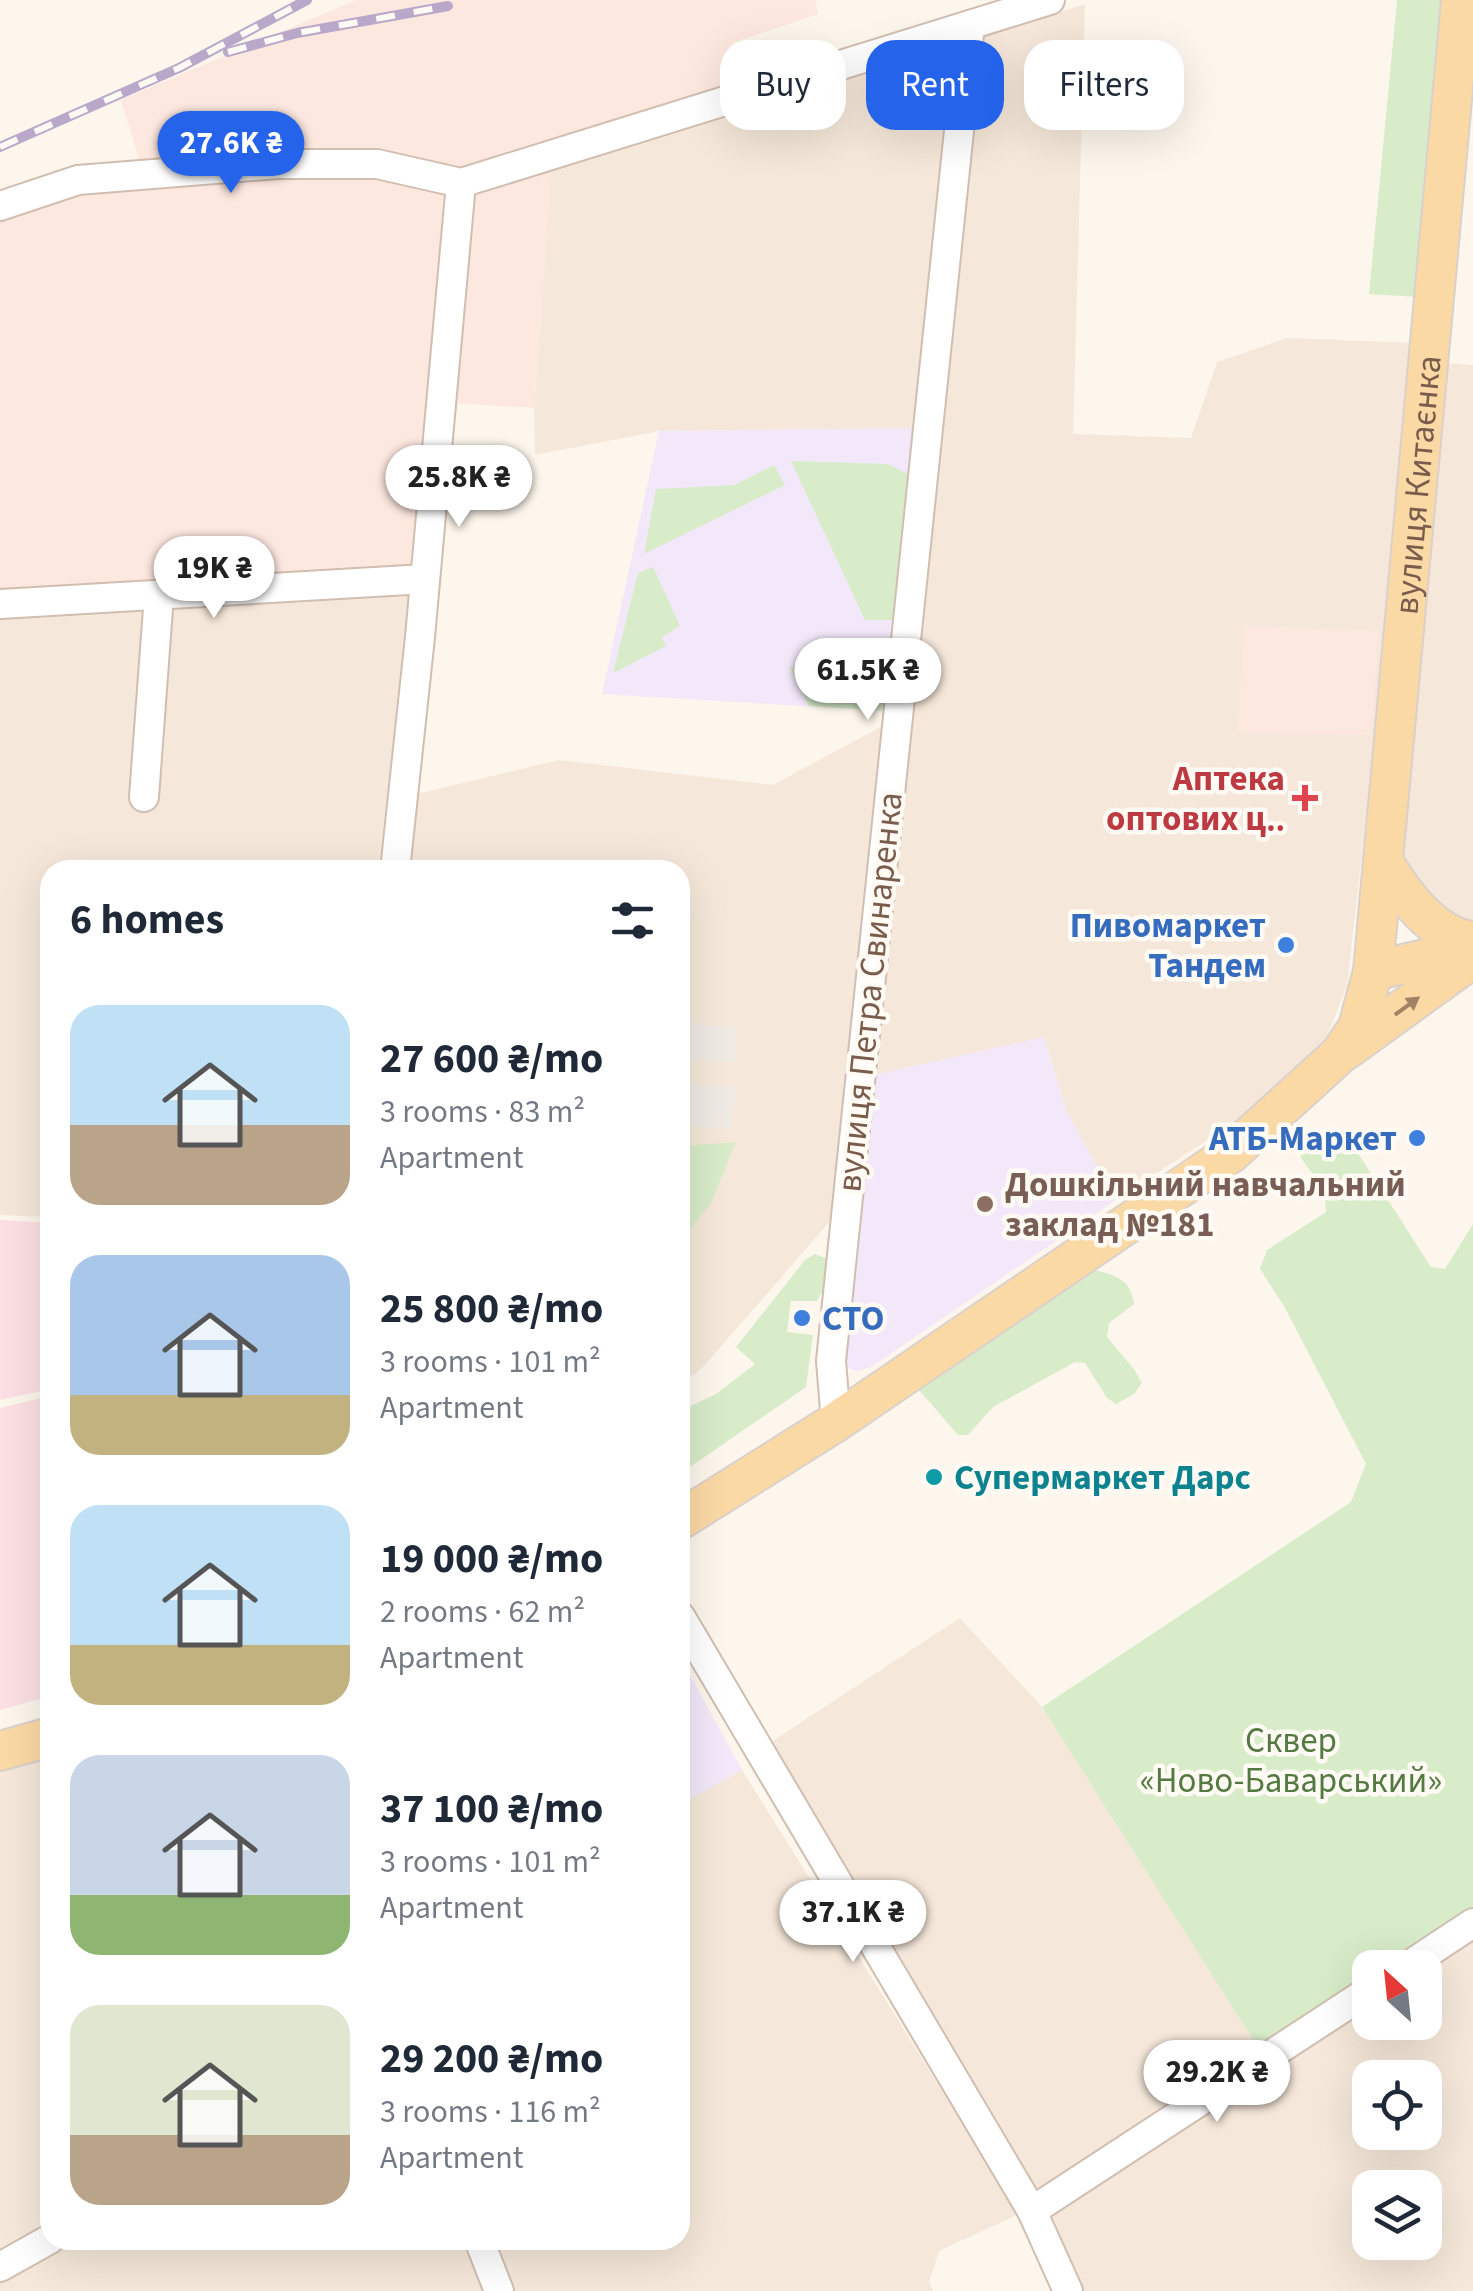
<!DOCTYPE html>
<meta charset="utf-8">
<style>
body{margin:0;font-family:"Source Sans 3",sans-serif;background:#f2f2f3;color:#1f2937;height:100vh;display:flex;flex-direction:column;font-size:38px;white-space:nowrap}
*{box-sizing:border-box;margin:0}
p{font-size:32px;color:#747a83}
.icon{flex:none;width:55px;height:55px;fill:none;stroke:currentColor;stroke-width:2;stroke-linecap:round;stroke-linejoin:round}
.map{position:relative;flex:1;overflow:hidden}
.drawer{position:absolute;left:40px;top:860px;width:650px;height:1390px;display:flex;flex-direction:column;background:#fff;border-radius:30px;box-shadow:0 10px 40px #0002}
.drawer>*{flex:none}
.banner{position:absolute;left:720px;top:40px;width:602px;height:90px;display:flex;gap:20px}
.needle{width:65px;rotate:333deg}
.fabs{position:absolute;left:1352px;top:1950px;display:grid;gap:20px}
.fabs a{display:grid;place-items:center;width:90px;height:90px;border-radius:20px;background:#fff;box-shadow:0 10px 40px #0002;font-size:50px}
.price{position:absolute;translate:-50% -85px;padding:0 22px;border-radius:35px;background:#fff;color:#222;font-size:32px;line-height:65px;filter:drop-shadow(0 2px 5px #0008)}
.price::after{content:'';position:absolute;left:50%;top:60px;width:30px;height:22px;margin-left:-15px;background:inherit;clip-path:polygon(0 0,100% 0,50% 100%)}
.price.active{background:#2563eb;color:#fff}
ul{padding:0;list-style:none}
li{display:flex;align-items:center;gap:30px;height:250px;padding:0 30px}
li span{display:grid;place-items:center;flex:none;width:280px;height:200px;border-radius:30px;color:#555}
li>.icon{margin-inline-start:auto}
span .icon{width:120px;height:120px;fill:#fffc;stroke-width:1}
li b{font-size:42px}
h2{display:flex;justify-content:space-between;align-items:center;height:120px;padding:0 30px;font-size:42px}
.chip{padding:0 35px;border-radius:30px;background:#fff;box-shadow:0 10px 40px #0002;font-size:35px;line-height:90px}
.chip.active{background:#2563eb;color:#fff}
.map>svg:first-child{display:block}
</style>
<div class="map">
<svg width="1473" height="2291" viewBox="0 0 1473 2291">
<rect width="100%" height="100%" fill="#fdf6ec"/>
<g fill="#f5e8da" fill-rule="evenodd">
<path d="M 1085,4 L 1073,434 L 1191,438 L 1217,362 L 1287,338 L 1420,343 L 1347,986 L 1323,1046 L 1244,1116 L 1116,1200 L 1067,1113 L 1044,1037 L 859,1207 L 832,1219 L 704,1366 L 680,1386 L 680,870 L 408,870 L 417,794 L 559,760 L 773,785 L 888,723 L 915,428 L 659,431 L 535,455 L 534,408 L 551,172 Z"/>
<path d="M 1448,363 L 1473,365 L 1473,933 L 1399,871 Z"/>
<path d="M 412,590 L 378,870 L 50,870 L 50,1217 L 0,1215 L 0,614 Z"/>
<path d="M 960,1618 L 1042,1707 L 1259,2048 L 1370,1977 L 1370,2022 L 1425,2022 L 1425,1968 L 1384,1967 L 1473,1910 L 1473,2291 L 1078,2291 L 768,1744 ZM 1370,2078 L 1425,2078 L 1425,2132 L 1370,2132 ZM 1370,2188 L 1425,2188 L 1425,2242 L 1370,2242 Z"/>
<path d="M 50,1745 L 50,2240 L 680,2240 L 680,1804 L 742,1770 L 1019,2214 L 939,2251 L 929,2282 L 933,2291 L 0,2291 L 0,1759 Z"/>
</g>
<g fill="#fde8e0">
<path d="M 356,0 L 815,0 L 818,14 L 732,43 L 722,64 L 728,79 L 719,97 L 553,149 L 534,408 L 436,402 L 420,575 L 0,600 L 0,200 L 141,166 L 121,100 Z"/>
<path d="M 1244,626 L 1379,631 L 1371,735 L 1238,733 Z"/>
</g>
<g fill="#efe9e4">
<path d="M 680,1022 L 738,1028 L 734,1063 L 680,1058 Z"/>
<path d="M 680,1082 L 736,1087 L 731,1129 L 680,1125 Z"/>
</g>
<g fill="#f3e8fa">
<path d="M 915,428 L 886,711 L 602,694 L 659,431 Z"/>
<path d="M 1044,1037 L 1067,1113 L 1116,1200 L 871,1367 L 857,1371 L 848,1368 L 842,1359 L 874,1075 Z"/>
<path d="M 680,1657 L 742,1770 L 680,1804 Z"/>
</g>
<g fill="#fbdfe3">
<path d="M 0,1220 L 50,1223 L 50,1389 L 0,1400 Z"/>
<path d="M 50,1396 L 50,1696 L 0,1710 L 0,1408 Z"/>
</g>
<g fill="#d8ecc9">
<path d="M 1397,0 L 1443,0 L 1418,297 L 1369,294 Z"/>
<path d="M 791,461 L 887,464 L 911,475 L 896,620 L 865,620 Z"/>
<path d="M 774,465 L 785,485 L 644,554 L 656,489 L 735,485 Z"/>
<path d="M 653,567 L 680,626 L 662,637 L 666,646 L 613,673 L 638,573 Z"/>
<path d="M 844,642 L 893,648 L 886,711 L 809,706 L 790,668 Z"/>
<path d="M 1323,1129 L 1354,1147 L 1431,1267 L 1445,1269 L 1473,1224 L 1473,1910 L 1384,1967 L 1370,1968 L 1370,1977 L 1259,2049 L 1042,1707 L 1351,1502 L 1366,1464 L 1284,1306 L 1260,1269 L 1267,1250 L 1326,1212 L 1325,1191 L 1301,1158 L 1303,1138 Z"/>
<path d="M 736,1142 L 711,1203 L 680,1242 L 680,1146 Z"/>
<path d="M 815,1254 L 828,1259 L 824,1288 L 817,1301 L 791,1301 L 787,1332 L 813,1335 L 806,1387 L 680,1474 L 680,1404 L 687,1400 L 691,1406 L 716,1394 L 755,1364 L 736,1347 L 805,1260 Z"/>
<path d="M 1089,1269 C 1113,1274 1131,1278 1134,1304 L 1109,1323 L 1107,1337 L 1134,1369 L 1142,1383 L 1134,1394 L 1116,1404 L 1107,1398 L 1085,1363 L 1075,1362 L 993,1407 L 968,1435 L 958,1435 L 919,1390 L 920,1370 Z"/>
</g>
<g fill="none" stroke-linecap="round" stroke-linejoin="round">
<g stroke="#d1beb0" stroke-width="32">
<g id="minor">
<path d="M 461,183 L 1050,0"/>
<path d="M 0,206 L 78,180 L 277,164 L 377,164 L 461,183"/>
<path d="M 0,604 L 425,579"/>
<path d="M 144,797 L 159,595"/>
<path d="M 395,870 L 420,637 L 461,183"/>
<path d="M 836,1422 L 831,1361 L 970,25"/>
<path d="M 680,1616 L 1032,2211 L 1068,2291"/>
<path d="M 1405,1968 L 1473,1923"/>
<path d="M 1032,2211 L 1370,1990"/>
<path d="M 479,2240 L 499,2291"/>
<path d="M 0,2267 L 50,2239"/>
</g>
</g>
<g stroke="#dad1cd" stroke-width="42">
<g id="major">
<path d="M 1383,861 C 1402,893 1433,937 1473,941"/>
<path d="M 1373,971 L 1473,948"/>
<path d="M 1346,1050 L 1473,958"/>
<path id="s1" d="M 680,1520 L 836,1422 L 1230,1154 L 1340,1054 L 1358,1027 L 1373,971 L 1461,0"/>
<path d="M 0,1751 L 50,1737"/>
</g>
</g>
<use href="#minor" stroke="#fff" stroke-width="28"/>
<use href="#major" stroke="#fbd9a5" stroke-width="38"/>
<g stroke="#b9a8c9" stroke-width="10">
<g id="rail">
<path d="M 228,52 L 297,33 L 448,6"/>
<path d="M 0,147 L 179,68 L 307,0"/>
</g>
</g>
<use href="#rail" stroke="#fffaf3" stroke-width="6" stroke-dasharray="19" stroke-linecap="butt"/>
</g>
<defs><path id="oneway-solid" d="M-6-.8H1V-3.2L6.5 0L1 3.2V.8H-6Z" transform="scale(2.5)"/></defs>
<use fill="#a18267" href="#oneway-solid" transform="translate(1407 1006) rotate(-36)"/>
<path fill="#e0444e" stroke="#fffaf3" stroke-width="4" d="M1300 783h10v10h10v10h-10v10h-10v-10h-10v-10h10z"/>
<g fill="#3f7fe0" stroke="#fffaf3" stroke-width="4">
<circle cx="1286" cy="945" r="10"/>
<circle cx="1417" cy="1138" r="10"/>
<circle cx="802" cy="1318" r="10"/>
</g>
<circle fill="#8d6e63" stroke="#fffaf3" stroke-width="4" cx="985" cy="1204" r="10"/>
<circle fill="#0f9aa8" stroke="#fffaf3" stroke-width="4" cx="934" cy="1477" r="10"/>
<g text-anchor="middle" stroke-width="9" stroke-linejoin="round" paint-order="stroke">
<g font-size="35" fill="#7a5c4d" stroke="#fffaf3">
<text dy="12" stroke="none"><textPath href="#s1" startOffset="1388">вулиця Китаєнка</textPath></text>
<text transform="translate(869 992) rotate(-84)" y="12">вулиця Петра Свинаренка</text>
</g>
<g font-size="35" font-weight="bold" fill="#be3a42" stroke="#fffaf3" text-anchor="end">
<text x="1285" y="790">Аптека<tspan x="1285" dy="40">оптових ц‥</tspan></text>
</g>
<g font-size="35" font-weight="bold" fill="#366cbe" stroke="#fffaf3" text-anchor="end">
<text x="1266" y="937">Пивомаркет<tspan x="1266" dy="40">Тандем</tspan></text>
<text x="1397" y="1150">АТБ-Маркет</text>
<text x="822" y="1330" text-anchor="start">СТО</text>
</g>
<g font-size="35" font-weight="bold" fill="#785e54" stroke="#fffaf3" text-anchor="start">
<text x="1005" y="1196">Дошкільний навчальний<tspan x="1005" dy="40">заклад №181</tspan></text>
</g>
<g font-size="35" font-weight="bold" fill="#0d838f" stroke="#fffaf3" text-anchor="start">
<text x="954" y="1489">Супермаркет Дарс</text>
</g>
<g font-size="35" fill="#537a41" stroke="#fffaf3">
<text x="1291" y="1752">Сквер<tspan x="1291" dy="40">«Ново-Баварський»</tspan></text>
</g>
</g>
</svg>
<div class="fabs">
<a><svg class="needle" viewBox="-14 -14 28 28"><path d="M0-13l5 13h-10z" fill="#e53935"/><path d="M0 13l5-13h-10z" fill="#747a83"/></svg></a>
<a><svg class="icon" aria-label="locate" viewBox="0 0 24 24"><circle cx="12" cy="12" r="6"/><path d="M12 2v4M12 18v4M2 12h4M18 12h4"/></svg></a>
<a><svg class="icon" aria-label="layers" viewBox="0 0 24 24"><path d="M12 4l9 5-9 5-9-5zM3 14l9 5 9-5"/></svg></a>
</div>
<b class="price active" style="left:231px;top:196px">27.6K ₴</b>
<b class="price" style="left:459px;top:530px">25.8K ₴</b>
<b class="price" style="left:214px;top:621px">19K ₴</b>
<b class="price" style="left:868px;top:723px">61.5K ₴</b>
<b class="price" style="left:853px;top:1965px">37.1K ₴</b>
<b class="price" style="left:1217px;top:2125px">29.2K ₴</b>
<div class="banner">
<a class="chip">Buy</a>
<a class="chip active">Rent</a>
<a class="chip">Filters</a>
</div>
<section class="drawer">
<h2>6 homes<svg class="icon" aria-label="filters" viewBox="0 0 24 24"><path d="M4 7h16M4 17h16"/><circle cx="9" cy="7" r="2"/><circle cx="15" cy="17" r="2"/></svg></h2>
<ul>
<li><span style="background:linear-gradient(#bfe0f5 60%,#b9a48a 0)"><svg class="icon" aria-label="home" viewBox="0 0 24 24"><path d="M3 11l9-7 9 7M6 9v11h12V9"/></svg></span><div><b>27 600 ₴/mo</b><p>3 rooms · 83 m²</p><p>Apartment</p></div></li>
<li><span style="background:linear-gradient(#a9c7e8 70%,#c2b280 0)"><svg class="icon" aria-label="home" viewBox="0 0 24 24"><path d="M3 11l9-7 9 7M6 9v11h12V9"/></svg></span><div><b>25 800 ₴/mo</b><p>3 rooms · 101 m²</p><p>Apartment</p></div></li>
<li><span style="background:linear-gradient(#bfe0f5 70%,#c2b280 0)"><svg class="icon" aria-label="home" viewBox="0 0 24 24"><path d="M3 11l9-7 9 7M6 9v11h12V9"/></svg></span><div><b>19 000 ₴/mo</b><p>2 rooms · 62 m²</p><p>Apartment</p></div></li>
<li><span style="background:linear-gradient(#c9d6e8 70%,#8fb573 0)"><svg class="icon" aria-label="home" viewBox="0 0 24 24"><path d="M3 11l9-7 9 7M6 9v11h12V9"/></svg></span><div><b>37 100 ₴/mo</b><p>3 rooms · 101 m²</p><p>Apartment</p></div></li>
<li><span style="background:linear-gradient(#dfe7d0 65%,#b9a48a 0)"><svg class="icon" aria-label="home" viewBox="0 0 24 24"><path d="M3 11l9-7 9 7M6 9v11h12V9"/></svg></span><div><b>29 200 ₴/mo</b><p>3 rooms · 116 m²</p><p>Apartment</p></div></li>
</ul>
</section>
</div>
